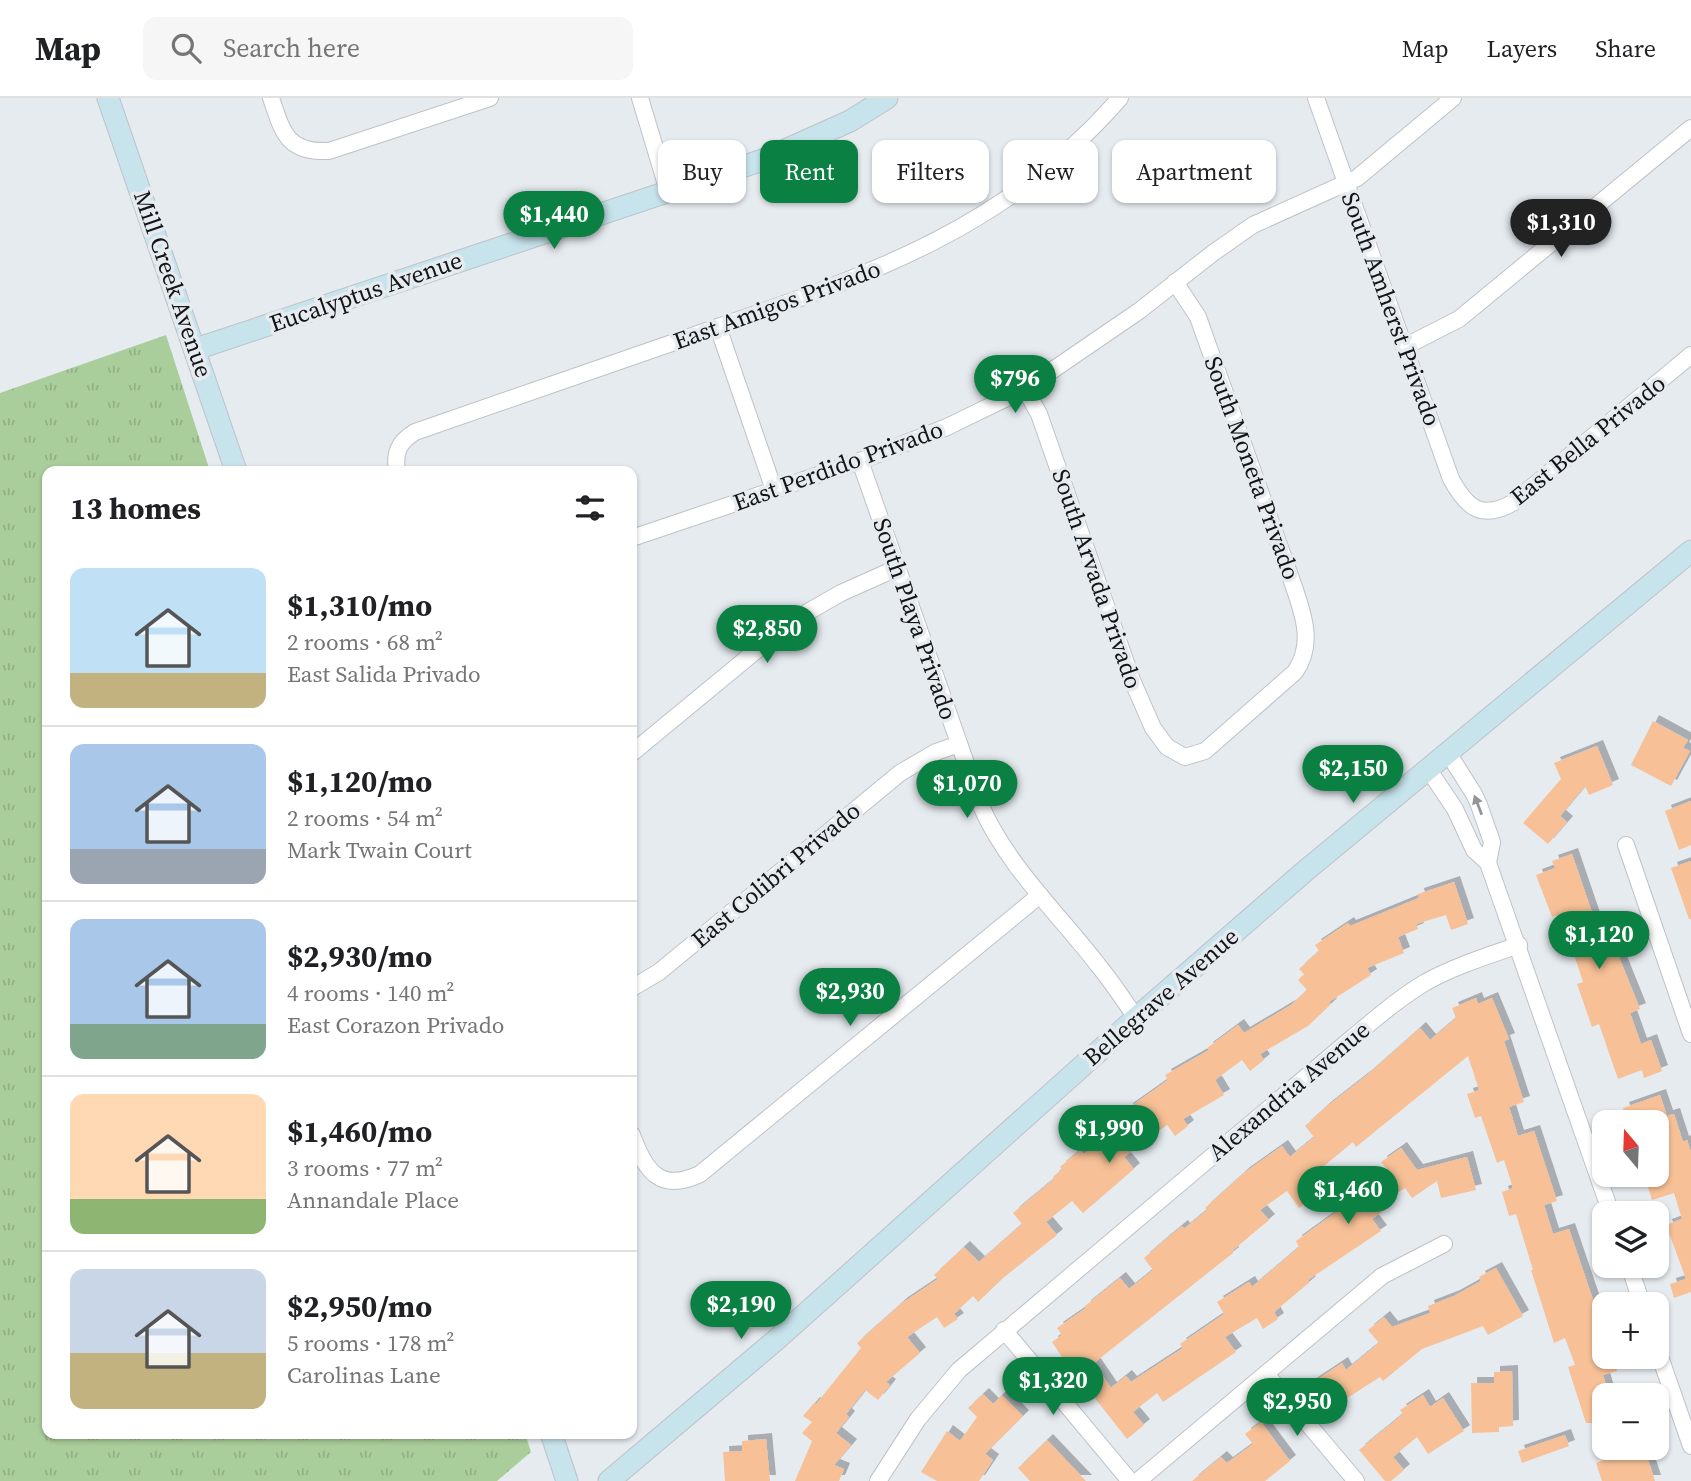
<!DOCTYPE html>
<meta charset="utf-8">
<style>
body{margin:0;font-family:"Source Serif 4",serif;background:#f6f6f6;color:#202124;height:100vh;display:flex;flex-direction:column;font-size:26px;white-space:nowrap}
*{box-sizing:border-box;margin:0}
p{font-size:23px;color:#757577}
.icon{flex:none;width:38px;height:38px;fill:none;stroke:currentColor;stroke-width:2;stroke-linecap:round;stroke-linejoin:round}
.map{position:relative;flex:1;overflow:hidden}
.side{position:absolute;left:42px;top:368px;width:595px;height:973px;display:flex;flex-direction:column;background:#fff;border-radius:14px;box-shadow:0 2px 5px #0004}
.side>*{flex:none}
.banner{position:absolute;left:658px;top:42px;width:665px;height:63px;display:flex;gap:14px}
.needle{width:46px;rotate:341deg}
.buttons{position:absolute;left:1592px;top:1012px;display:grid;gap:14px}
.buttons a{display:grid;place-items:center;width:77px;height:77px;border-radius:14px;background:#fff;box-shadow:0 2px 5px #0004;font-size:35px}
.price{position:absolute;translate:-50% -60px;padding:0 16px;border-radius:24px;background:#0b8043;color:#fff;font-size:23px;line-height:46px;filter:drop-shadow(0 2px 4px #0008)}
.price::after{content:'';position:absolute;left:50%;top:42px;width:21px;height:16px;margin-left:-10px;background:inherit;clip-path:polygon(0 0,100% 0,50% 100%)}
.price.selected{background:#222;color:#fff}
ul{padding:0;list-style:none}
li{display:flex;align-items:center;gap:21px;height:175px;padding:0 28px}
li+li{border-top:2px solid #e0e0e0}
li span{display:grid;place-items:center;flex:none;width:196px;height:140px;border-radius:14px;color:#555}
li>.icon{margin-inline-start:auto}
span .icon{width:84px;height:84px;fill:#fffc;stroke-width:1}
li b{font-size:30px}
h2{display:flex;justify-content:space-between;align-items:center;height:84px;padding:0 28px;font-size:30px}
.chip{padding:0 24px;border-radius:14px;background:#fff;box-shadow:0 2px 5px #0004;font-size:24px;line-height:63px}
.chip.selected{background:#0b8043;color:#fff}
header{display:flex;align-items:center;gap:42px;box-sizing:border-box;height:98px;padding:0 35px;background:#fff;border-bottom:2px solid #e0e0e0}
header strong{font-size:33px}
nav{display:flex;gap:38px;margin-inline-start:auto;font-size:24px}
.search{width:490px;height:63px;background:#f6f6f6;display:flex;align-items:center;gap:18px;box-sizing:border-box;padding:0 24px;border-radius:14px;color:#757577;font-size:26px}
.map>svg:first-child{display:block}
</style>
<header>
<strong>Map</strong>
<div class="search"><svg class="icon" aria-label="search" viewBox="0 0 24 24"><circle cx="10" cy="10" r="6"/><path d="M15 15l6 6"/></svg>Search here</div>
<nav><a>Map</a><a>Layers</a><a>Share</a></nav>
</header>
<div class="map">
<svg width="1691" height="1383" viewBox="0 0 1691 1383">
<defs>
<pattern id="grass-tufts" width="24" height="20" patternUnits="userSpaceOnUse" patternTransform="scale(1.75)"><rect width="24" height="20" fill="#aace9b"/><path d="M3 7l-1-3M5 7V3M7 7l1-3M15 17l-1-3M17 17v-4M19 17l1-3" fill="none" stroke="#91b085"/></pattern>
<filter id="shadow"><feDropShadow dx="6" dy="-6" stdDeviation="0" flood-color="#0004"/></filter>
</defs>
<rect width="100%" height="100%" fill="#e6ebf0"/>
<path fill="url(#grass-tufts)" d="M 166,237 L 210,373 L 47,373 L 47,1335 L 525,1335 L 531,1354 L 497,1383 L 0,1383 L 0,295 Z"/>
<g fill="#f7c096" filter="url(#shadow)">
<path d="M 1653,623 L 1688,642 L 1683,650 L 1690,653 L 1671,688 L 1631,667 Z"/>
<path d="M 1597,648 L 1613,687 L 1589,697 L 1585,688 L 1560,718 L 1567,724 L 1548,746 L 1523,725 L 1561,681 L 1554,665 Z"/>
<path d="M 1691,703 L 1691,747 L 1679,752 L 1665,713 Z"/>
<path d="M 1572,756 L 1597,829 L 1611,824 L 1622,858 L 1619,859 L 1640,911 L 1630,915 L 1641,946 L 1651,942 L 1662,973 L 1644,980 L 1642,972 L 1618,981 L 1599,926 L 1592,929 L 1577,886 L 1583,884 L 1561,816 L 1552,819 L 1536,777 L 1555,770 L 1552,763 Z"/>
<path d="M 1691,763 L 1691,821 L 1689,821 L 1671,770 Z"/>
<path d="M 1454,784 L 1468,826 L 1451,832 L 1446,817 L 1416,826 L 1418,831 L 1398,839 L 1404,855 L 1367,870 L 1371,877 L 1329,904 L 1331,906 L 1308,928 L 1260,956 L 1264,962 L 1250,973 L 1242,962 L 1215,982 L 1224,997 L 1183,1021 L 1188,1028 L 1175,1038 L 1167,1027 L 1124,1059 L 1134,1071 L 1083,1115 L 1072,1103 L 1046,1124 L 1057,1137 L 1003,1180 L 978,1204 L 973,1198 L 954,1216 L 958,1221 L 944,1230 L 937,1219 L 907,1239 L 920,1255 L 886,1284 L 890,1287 L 878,1302 L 865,1292 L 846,1316 L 849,1319 L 836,1335 L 851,1347 L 834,1367 L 844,1371 L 839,1383 L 795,1383 L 812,1343 L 802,1335 L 812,1324 L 803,1318 L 814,1305 L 816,1306 L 861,1250 L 857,1245 L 902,1205 L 938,1181 L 934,1177 L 964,1149 L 979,1164 L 1022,1126 L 1013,1115 L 1054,1081 L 1053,1079 L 1062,1071 L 1060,1069 L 1080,1052 L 1084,1056 L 1131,1017 L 1127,1011 L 1168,982 L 1165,977 L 1209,952 L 1207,950 L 1238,927 L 1244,935 L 1291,907 L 1307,892 L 1298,882 L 1304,876 L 1299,871 L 1319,853 L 1315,847 L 1348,825 L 1350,828 L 1419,800 L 1418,796 Z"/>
<path d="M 1476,900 L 1478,906 L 1492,900 L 1509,941 L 1504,943 L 1524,1004 L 1509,1009 L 1518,1038 L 1534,1033 L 1557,1103 L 1544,1107 L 1553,1136 L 1569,1131 L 1605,1237 L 1605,1258 L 1612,1258 L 1617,1273 L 1603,1277 L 1609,1297 L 1605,1297 L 1605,1325 L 1586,1325 L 1568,1269 L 1575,1267 L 1565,1240 L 1554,1245 L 1531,1172 L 1533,1172 L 1516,1116 L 1509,1118 L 1502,1094 L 1513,1090 L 1504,1062 L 1497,1065 L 1481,1018 L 1475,1020 L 1467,996 L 1479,992 L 1468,958 L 1356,1049 L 1353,1044 L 1307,1082 L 1317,1097 L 1299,1110 L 1287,1093 L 1260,1112 L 1269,1122 L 1232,1153 L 1233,1155 L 1094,1265 L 1111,1290 L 1126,1278 L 1131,1284 L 1183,1250 L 1180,1246 L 1224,1216 L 1217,1204 L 1249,1184 L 1252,1189 L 1299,1149 L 1296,1143 L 1390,1075 L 1381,1064 L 1401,1050 L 1417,1072 L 1467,1059 L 1476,1092 L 1441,1100 L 1437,1083 L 1412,1100 L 1405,1090 L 1379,1107 L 1384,1112 L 1372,1121 L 1381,1133 L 1308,1182 L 1310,1184 L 1274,1214 L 1278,1221 L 1263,1231 L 1257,1220 L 1225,1239 L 1236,1254 L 1163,1304 L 1157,1295 L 1133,1314 L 1144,1327 L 1127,1341 L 1083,1285 L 1080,1286 L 1052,1244 L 1062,1237 L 1057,1230 L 1086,1210 L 1085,1208 L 1120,1180 L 1129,1191 L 1153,1172 L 1144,1160 L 1166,1141 L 1182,1128 L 1184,1131 L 1207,1112 L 1205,1110 L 1244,1075 L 1282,1048 L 1290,1059 L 1314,1039 L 1305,1028 L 1326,1009 L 1367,977 L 1420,930 L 1430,942 L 1456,920 L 1452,910 Z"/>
<path d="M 1660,997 L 1667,1018 L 1674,1016 L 1683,1044 L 1687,1042 L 1691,1054 L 1691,1194 L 1674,1200 L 1670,1186 L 1686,1181 L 1666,1127 L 1682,1121 L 1674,1095 L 1652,1102 L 1644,1076 L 1657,1076 L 1657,1024 L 1628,1024 L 1623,1010 Z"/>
<path d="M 1496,1170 L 1523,1218 L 1488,1237 L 1483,1228 L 1422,1251 L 1383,1283 L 1380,1279 L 1327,1313 L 1309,1287 L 1342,1265 L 1346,1272 L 1379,1245 L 1368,1232 L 1384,1219 L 1392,1229 L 1430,1215 L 1428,1208 L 1454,1198 L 1481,1183 L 1479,1179 Z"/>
<path d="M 1512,1273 L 1513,1328 L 1499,1329 L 1499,1334 L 1472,1335 L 1471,1285 L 1494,1285 L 1494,1274 Z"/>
<path d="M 983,1296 L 993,1306 L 1002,1297 L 1023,1318 L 985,1356 L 993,1362 L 979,1383 L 937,1383 L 921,1374 L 947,1333 L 960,1343 L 977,1319 L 968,1310 Z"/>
<path d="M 1423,1297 L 1430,1309 L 1443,1300 L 1464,1333 L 1428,1356 L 1417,1339 L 1393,1359 L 1404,1372 L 1391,1383 L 1385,1383 L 1359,1352 L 1403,1316 L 1400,1312 Z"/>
<path d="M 1261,1324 L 1290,1363 L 1265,1383 L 1192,1383 L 1221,1359 L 1227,1365 L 1253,1346 L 1245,1336 Z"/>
<path d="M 1565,1337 L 1569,1348 L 1522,1365 L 1518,1353 Z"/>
<path d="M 766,1341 L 770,1383 L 725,1383 L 723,1354 L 742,1353 L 742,1343 Z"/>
<path d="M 1047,1342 L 1086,1383 L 1030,1383 L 1018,1370 Z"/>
<path d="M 1605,1349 L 1644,1349 L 1655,1383 L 1602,1383 L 1596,1365 L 1609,1360 Z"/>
</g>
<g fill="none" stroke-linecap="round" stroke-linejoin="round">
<g stroke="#bec2c8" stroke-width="18">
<g id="street">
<path d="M 271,0 C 283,35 287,55 329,53 L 490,0"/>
<path d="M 640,0 L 668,93"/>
<path d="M 1316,0 L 1451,381 C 1467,410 1482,423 1514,404 L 1691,257"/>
<path d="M 718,229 L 774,392"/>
<path d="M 1404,249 L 1459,221 L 1691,30"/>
<path d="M 1025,291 L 1039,316 L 1132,582 L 1153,630 L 1167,649 L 1185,659 L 1205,653 L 1295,574 C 1314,547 1304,518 1294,489 L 1198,219 L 1175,184"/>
<path d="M 860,363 L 981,708 C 1008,769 1058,815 1098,867 C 1112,884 1124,902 1136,920"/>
<path d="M 397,373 C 394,354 399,344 415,334 C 508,302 602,269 695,237 C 859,180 1002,136 1120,0"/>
<path d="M 632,440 L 860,363 L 947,329 L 1025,291 L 1139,213 L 1213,155 L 1253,127 L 1357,80 L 1453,0"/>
<path d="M 632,655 L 792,523 L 841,495 L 897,470"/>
<path d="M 1448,655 L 1474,696 L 1479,707 L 1492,744 L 1488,765"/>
<path d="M 1428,671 L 1455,711 L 1474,752 L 1488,765 L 1611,1115"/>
<path d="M 1626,747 L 1691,936"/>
<path d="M 632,890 L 659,874 L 900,675 L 936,654 L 959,646"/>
<path d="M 632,1037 C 645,1073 660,1095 700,1076 L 1040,797"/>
<path d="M 1629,1167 L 1642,1206"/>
<path d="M 1004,1232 L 1130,1383"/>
<path d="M 1657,1250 L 1691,1348"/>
<path d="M 1266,1276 L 1356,1383"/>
<path d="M 878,1383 L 918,1321 L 959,1272 L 1351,941 C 1375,921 1399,900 1426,884 C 1455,868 1487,858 1519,847"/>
<path d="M 1138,1383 L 1382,1178 L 1444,1146"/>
</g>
</g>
<g stroke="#bec2c8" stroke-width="23">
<g id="secondary">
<path d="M 108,0 L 236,373"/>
<path d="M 196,251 L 763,62 L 850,23 L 887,0"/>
<path d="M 551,1335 L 567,1383"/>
<path d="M 609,1383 L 776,1242 L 1136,920 L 1304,774 L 1691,453"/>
</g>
</g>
<use href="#street" stroke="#fff" stroke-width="16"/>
<use href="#secondary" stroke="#c7e3eb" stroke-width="21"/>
</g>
<defs><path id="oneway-solid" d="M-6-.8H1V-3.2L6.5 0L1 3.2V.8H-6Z" transform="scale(1.75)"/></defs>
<use fill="#949596" href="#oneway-solid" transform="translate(1478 707) rotate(-111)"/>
<g text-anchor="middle" stroke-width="7" stroke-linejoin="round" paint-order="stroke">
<g font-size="24" fill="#121416" stroke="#e6ebf0">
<text transform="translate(173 186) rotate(71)" y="8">Mill Creek Avenue</text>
<text transform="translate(366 194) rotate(-19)" y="8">Eucalyptus Avenue</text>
<text transform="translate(777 207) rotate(-20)" y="8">East Amigos Privado</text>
<text transform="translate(1391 211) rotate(70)" y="8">South Amherst Privado</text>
<text transform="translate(1588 342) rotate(-39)" y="8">East Bella Privado</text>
<text transform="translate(838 368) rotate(-20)" y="8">East Perdido Privado</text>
<text transform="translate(1252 370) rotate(70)" y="8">South Moneta Privado</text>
<text transform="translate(1097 481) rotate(71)" y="8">South Arvada Privado</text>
<text transform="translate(915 521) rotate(71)" y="8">South Playa Privado</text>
<text transform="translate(776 777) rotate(-40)" y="8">East Colibri Privado</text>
<text transform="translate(1161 899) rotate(-41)" y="8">Bellegrave Avenue</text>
<text transform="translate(1289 993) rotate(-40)" y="8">Alexandria Avenue</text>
</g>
</g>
</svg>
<div class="buttons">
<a><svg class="needle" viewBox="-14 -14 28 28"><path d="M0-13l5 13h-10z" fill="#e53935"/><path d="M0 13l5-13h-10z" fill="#757577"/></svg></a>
<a><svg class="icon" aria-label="layers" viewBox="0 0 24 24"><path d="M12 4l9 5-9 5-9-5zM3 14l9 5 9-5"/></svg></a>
<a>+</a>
<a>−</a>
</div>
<b class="price" style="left:554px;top:153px">$1,440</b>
<b class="price selected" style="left:1561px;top:161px">$1,310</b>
<b class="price" style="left:1015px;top:317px">$796</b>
<b class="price" style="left:767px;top:567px">$2,850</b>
<b class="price" style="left:1353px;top:707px">$2,150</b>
<b class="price" style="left:967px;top:722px">$1,070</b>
<b class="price" style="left:1599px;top:873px">$1,120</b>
<b class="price" style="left:850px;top:930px">$2,930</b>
<b class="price" style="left:1109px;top:1067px">$1,990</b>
<b class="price" style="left:1348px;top:1128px">$1,460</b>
<b class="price" style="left:741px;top:1243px">$2,190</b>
<b class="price" style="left:1053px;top:1319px">$1,320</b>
<b class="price" style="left:1297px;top:1340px">$2,950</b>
<div class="banner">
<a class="chip">Buy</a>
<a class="chip selected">Rent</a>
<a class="chip">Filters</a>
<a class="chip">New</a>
<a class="chip">Apartment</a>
</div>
<section class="side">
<h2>13 homes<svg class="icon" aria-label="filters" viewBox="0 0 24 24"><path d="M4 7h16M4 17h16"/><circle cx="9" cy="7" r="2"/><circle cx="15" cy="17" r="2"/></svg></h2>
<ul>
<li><span style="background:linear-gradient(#bfe0f5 75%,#c2b280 0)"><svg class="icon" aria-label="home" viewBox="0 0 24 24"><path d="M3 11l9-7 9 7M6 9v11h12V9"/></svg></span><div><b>$1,310/mo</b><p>2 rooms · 68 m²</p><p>East Salida Privado</p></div></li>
<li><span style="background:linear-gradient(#a9c7e8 75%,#9aa5b1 0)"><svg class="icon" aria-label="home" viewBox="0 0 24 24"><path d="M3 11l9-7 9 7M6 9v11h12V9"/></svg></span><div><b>$1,120/mo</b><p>2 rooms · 54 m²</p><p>Mark Twain Court</p></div></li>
<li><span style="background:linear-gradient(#a9c7e8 75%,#7fa58c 0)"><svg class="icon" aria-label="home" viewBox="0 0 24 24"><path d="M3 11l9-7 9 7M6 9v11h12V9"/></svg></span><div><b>$2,930/mo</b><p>4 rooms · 140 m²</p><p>East Corazon Privado</p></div></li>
<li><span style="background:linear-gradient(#ffd9b3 75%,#8fb573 0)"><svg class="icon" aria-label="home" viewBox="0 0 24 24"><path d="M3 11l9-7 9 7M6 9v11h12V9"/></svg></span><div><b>$1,460/mo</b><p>3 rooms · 77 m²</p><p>Annandale Place</p></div></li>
<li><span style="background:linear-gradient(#c9d6e8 60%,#c2b280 0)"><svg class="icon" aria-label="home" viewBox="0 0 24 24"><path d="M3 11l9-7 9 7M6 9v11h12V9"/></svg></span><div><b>$2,950/mo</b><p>5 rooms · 178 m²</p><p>Carolinas Lane</p></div></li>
</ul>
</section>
</div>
